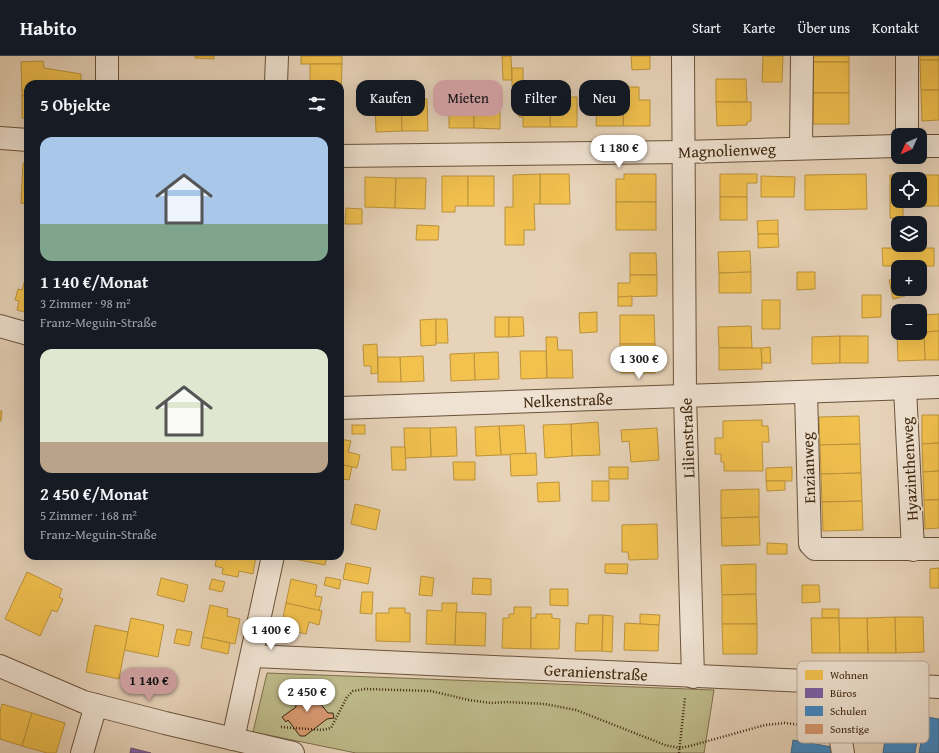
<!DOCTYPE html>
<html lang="de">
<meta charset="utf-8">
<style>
body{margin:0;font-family:"Gentium Book Plus",serif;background:#20242c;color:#f1f3f6;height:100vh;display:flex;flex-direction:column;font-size:15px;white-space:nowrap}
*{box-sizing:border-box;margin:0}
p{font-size:13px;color:#9ea1a6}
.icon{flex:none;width:22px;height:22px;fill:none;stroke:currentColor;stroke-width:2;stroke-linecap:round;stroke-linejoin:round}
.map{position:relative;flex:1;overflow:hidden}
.details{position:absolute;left:24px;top:24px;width:320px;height:480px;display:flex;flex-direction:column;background:#171b24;border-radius:12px;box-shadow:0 4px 16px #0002}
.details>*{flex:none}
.top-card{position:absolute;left:356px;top:24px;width:380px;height:36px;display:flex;gap:8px}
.needle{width:26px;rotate:225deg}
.controls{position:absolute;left:891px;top:72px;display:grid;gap:8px}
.controls a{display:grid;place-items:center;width:36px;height:36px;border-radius:8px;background:#171b24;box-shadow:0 4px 16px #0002;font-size:20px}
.price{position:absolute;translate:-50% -34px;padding:0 9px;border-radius:14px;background:#fff;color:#222;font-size:13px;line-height:26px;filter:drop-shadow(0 1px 2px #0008)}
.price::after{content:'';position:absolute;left:50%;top:24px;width:12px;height:9px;margin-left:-6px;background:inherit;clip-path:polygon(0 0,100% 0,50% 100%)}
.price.selected{background:#c59692;color:#111}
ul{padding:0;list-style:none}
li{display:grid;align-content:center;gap:8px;height:212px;padding:0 16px}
li span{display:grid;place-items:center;height:124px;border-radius:12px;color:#555}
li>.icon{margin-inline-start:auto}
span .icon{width:72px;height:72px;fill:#fffc;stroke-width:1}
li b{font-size:17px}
h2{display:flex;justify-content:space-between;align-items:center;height:48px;padding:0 16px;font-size:17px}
.pill{padding:0 14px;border-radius:12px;background:#171b24;box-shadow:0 4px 16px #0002;font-size:14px;line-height:36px}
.pill.selected{background:#c59692;color:#111}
header{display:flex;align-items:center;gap:24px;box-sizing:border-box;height:56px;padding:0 20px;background:#171b24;border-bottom:1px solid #363941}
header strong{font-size:19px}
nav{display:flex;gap:22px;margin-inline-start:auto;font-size:14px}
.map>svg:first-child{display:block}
</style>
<header>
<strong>Habito</strong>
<nav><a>Start</a><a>Karte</a><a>Über uns</a><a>Kontakt</a></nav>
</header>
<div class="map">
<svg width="939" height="697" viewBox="0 0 939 697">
<rect width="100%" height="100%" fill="#e7d3b9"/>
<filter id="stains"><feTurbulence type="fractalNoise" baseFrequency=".005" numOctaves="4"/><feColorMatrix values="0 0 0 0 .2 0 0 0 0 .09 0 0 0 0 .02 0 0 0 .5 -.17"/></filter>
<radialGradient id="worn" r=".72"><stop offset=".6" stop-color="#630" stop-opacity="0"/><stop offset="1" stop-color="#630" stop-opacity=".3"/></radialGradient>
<path fill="#beba8a" stroke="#7e704c" d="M 267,617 L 714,634 L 704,697 L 356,697 L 253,676 Z"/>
<g fill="#f2c14e" stroke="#bc933b">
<path d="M 195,0 L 214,0 L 214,3 L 195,2 Z"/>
<rect x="301" y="0" width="41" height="8"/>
<path d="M 502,0 L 511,0 L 512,24 L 503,24 Z"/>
<path d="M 631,0 L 650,0 L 650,13 L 632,14 Z"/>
<path d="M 763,0 L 783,0 L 782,26 L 762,26 Z"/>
<rect x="813" y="0" width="36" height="6"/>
<rect x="920" y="0" width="19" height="4"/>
<path d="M 920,4 L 939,4 L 939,34 L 921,34 Z"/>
<path d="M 43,5 L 44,12 L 81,18 L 81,28 L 28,28 L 28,40 L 22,40 L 21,6 Z"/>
<rect x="813" y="6" width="36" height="31"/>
<path d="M 310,8 L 342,8 L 341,39 L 340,28 L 310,28 Z"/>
<rect x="512" y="12" width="11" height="19"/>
<path d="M 716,23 L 746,23 L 747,46 L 716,46 Z"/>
<path d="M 550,27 L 566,27 L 566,41 L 577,41 L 577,71 L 550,71 Z"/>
<path d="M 624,31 L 639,31 L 639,44 L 650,44 L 650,70 L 623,70 Z"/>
<path d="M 387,33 L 401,33 L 402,75 L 376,76 L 375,44 L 387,43 Z"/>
<path d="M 921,34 L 939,34 L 939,64 L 922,65 Z"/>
<path d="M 462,37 L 474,37 L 474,72 L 449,72 L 449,42 L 462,42 Z"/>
<rect x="813" y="37" width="36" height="31"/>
<rect x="340" y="39" width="1" height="32"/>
<rect x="22" y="40" width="6" height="22"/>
<path d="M 608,40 L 624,40 L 623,70 L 596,70 L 597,44 L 608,44 Z"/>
<path d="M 523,41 L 550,41 L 550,71 L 523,71 L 523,61 L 519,61 L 519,52 L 523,52 Z"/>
<path d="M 474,42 L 500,42 L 500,73 L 474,72 Z"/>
<path d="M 401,43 L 427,43 L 428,75 L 402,75 Z"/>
<path d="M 716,46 L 751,46 L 751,65 L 747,66 L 747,69 L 717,70 Z"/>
<path d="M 23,107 L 28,107 L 28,148 L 21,147 Z"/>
<path d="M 540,118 L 569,118 L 570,148 L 540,148 Z"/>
<path d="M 540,118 L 540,148 L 534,148 L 535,174 L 524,174 L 524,189 L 505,189 L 505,151 L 513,151 L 513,119 Z"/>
<path d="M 624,118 L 656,118 L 656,146 L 616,146 L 616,123 L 624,123 Z"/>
<path d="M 720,118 L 757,118 L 757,127 L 747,127 L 747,141 L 720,141 Z"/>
<path d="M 866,118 L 867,153 L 805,154 L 805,119 Z"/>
<path d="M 890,119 L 918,119 L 918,123 L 898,123 L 898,145 L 918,145 L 918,150 L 903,149 L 903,162 L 890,162 Z"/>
<path d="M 918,119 L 939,119 L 939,150 L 918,150 L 918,145 L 920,145 L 920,123 L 918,123 Z"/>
<path d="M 442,120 L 468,120 L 468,150 L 455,150 L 455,156 L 442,156 Z"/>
<rect x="468" y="120" width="26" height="30"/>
<path d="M 761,120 L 795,121 L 794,141 L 761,141 Z"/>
<path d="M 365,121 L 396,122 L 395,152 L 365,151 Z"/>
<path d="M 396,122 L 426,122 L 425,153 L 395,152 Z"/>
<rect x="720" y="141" width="27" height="23"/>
<rect x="616" y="146" width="40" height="28"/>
<path d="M 346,152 L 362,153 L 362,168 L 345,168 Z"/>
<path d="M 778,164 L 778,178 L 758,178 L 757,165 Z"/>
<path d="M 417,169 L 439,170 L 438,184 L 416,184 Z"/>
<path d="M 758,178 L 778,178 L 779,191 L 758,192 Z"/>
<path d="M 882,192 L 934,192 L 934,210 L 883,210 Z"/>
<path d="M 750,195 L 751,216 L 719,217 L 718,196 Z"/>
<path d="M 630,197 L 656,197 L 657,219 L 630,219 Z"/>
<path d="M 751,216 L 751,237 L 719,237 L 719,217 Z"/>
<path d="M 797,216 L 815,216 L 815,233 L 797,234 Z"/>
<path d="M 630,219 L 657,219 L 657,240 L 618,241 L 618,227 L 630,227 Z"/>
<path d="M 898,222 L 898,233 L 903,233 L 905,240 L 893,243 L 889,224 Z"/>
<path d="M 25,223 L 28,223 L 28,257 L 17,254 L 19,245 L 15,244 L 18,233 L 22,234 Z"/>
<path d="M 862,239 L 881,239 L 881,261 L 862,262 Z"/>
<path d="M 632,240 L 632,250 L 618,250 L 618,241 Z"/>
<rect x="762" y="244" width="18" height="29"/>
<path d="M 597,256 L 597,276 L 580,277 L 579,257 Z"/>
<path d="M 939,258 L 939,275 L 924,276 L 923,259 Z"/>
<path d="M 620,259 L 654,259 L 655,288 L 620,288 Z"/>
<rect x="495" y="261" width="14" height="20"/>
<path d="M 509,261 L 523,261 L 524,280 L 509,281 Z"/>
<path d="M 436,263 L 436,289 L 421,290 L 420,264 Z"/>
<path d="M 436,263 L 447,263 L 448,287 L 436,287 Z"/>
<path d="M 751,270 L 752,292 L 719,292 L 718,271 Z"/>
<path d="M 939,275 L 939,304 L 925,304 L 924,276 Z"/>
<path d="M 897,276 L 924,276 L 925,304 L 898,305 Z"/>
<path d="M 840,280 L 840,307 L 812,308 L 812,281 Z"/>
<rect x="840" y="280" width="28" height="27"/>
<path d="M 546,281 L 557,281 L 558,294 L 572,294 L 573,322 L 547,322 Z"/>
<path d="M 377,288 L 378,317 L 371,318 L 371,310 L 364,310 L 363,289 Z"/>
<path d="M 620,288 L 655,288 L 655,317 L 621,317 Z"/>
<path d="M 770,291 L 771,307 L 762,307 L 761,292 Z"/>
<path d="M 719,292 L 761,292 L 762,313 L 719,314 Z"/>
<path d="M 520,295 L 546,295 L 547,322 L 521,323 Z"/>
<path d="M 498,296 L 499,323 L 475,324 L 474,297 Z"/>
<path d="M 474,297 L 475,324 L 451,325 L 450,298 Z"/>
<path d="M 423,300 L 424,325 L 401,326 L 400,301 Z"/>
<path d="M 378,301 L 400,301 L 401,326 L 378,326 Z"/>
<path d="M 28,321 L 28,333 L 25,332 Z"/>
<path d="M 0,355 L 2,355 L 1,365 L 0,365 Z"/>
<path d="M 922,359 L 939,359 L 939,387 L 922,388 Z"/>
<path d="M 859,360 L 860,388 L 820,389 L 819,361 Z"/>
<path d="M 762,364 L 762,370 L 768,370 L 769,386 L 762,386 L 763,415 L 724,415 L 724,406 L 721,406 L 721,398 L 715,398 L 715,382 L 723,382 L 723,365 Z"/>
<path d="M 598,366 L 600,399 L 572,400 L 571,368 Z"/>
<path d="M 571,368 L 572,400 L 545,402 L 543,369 Z"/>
<rect x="352" y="369" width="13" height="9"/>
<path d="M 524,369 L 526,398 L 501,399 L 499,370 Z"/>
<path d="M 499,370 L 501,399 L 476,400 L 475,371 Z"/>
<path d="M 456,371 L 457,400 L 431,401 L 430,372 Z"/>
<path d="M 404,372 L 430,372 L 431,401 L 405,402 Z"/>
<path d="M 657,372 L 659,404 L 631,406 L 629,385 L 622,386 L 621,374 Z"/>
<path d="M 340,383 L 351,385 L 348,396 L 360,399 L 357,412 L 340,408 Z"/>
<path d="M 939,387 L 939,415 L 923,416 L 922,388 Z"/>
<path d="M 860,388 L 861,417 L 821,418 L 820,389 Z"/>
<path d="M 391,391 L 405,391 L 406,414 L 392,414 Z"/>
<path d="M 536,397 L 537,419 L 511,420 L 510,398 Z"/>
<path d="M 453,406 L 475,406 L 475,424 L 454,424 Z"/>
<path d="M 340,408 L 352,411 L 349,424 L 343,423 L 340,434 Z"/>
<rect x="609" y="411" width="19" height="12"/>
<path d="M 792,411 L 792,425 L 766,425 L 766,412 Z"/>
<path d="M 939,415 L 939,444 L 924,444 L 923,416 Z"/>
<path d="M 861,417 L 862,445 L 822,446 L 821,418 Z"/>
<rect x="592" y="425" width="17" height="20"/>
<path d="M 766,425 L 785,425 L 785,434 L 767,435 Z"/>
<path d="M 559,426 L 560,445 L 538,446 L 537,427 Z"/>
<path d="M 759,433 L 759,461 L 721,462 L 721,434 Z"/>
<path d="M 924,444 L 939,444 L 939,472 L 925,473 Z"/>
<path d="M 862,445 L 863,474 L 823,475 L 822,446 Z"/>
<path d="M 355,448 L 380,454 L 376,474 L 351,468 Z"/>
<path d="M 759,461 L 760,489 L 722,490 L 721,462 Z"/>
<path d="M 657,468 L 658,503 L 629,504 L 628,496 L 622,496 L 622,469 Z"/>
<path d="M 767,487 L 787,488 L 787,498 L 767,498 Z"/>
<path d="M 217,500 L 256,500 L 253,518 L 239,515 L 238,521 L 222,518 L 223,512 L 215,510 Z"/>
<path d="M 295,500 L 327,500 L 325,509 L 294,503 Z"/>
<path d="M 346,507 L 371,512 L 368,528 L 343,523 Z"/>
<path d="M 605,508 L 628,508 L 627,518 L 605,517 Z"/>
<path d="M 756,508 L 756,538 L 722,539 L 721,509 Z"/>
<path d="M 939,512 L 939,532 L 930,532 L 930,513 Z"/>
<path d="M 27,516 L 62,533 L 59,541 L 63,543 L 57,556 L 52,554 L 40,580 L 5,563 Z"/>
<path d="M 421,520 L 434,522 L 432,540 L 419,539 Z"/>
<path d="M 326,521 L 341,524 L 339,533 L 324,529 Z"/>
<path d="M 161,522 L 188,529 L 184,546 L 157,539 Z"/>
<path d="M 473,522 L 491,523 L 491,539 L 472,538 Z"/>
<path d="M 212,523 L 225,526 L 222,536 L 209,533 Z"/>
<path d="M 291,523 L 317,529 L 315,540 L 322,541 L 319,555 L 286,547 Z"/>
<path d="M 802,529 L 819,529 L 820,546 L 802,547 Z"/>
<path d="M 550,533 L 568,533 L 568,550 L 550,549 Z"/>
<path d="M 362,536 L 373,536 L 372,558 L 360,557 Z"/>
<path d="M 756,538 L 757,568 L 722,568 L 722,539 Z"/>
<path d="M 286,547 L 322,555 L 319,569 L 309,566 L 306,578 L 281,572 Z"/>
<path d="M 442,547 L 457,547 L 455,589 L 426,588 L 427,554 L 442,555 Z"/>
<path d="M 210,549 L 228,553 L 227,560 L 240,563 L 235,588 L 203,581 Z"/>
<path d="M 514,551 L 531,551 L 531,593 L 502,592 L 503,562 L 509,562 L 509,558 L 514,558 Z"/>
<path d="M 389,552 L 405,552 L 405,557 L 410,557 L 410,586 L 376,585 L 376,557 L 389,557 Z"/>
<rect x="822" y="553" width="17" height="9"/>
<path d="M 456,556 L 486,557 L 485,590 L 455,589 Z"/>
<path d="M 536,558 L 552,558 L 552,562 L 560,563 L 559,593 L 531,593 L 531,562 L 536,562 Z"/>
<path d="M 640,558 L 660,559 L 659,569 L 640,568 Z"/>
<path d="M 589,559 L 603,559 L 602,595 L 575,595 L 576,567 L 588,568 Z"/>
<path d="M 603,559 L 613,560 L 612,596 L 602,595 Z"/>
<path d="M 895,561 L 896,597 L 868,597 L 867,562 Z"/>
<path d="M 895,561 L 923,561 L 924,596 L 896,597 Z"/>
<path d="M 131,562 L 164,569 L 158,601 L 124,594 Z"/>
<path d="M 811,562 L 839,562 L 840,597 L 812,597 Z"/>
<path d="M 839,562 L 867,562 L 868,597 L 840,597 Z"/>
<path d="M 625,567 L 659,569 L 658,595 L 624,594 Z"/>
<path d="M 722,568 L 757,568 L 757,598 L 723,598 Z"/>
<path d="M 95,569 L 128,576 L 119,623 L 86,616 Z"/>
<path d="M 177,573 L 192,576 L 189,590 L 174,587 Z"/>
<path d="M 203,581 L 230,587 L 228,598 L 201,592 Z"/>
<path d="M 2,648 L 32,657 L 22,690 L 0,683 L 0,656 Z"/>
<path d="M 32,657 L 65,667 L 56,697 L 47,697 L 22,690 Z"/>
</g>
<path fill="#7b5ea7" stroke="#694e79" d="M 131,692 L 151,697 L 130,697 Z"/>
<g fill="#3f88c5" stroke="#3f6b8e">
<path d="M 889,655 L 921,660 L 915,697 L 883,697 Z"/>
<path d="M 921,660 L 939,663 L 939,697 L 919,697 L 922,680 L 917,679 Z"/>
<path d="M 793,684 L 832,691 L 831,697 L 791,697 Z"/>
</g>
<path fill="#d69870" stroke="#3f270e" d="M 297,632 L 300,636 L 305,634 L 309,634 L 328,657 L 333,657 L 334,662 L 327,663 L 305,680 L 300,680 L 288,664 L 286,666 L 282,661 L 296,651 L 294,633 Z"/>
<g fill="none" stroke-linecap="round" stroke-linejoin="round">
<g stroke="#695239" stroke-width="24">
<g id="minor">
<path d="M 107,0 L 107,28"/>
<path d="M 683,0 L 685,340 L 693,621"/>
<path d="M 907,0 L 907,79"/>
<path d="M 276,28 L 277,0"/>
<path d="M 0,82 L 28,84"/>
<path d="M 920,90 L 939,90"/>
<path d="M 801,92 L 802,0"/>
<path d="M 340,100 L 684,96 L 898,90"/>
<path d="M 0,270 L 28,278"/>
<path d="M 905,332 L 913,494"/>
<path d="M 806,336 L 810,488 L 815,493 L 939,493"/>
<path d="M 340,352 L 939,331"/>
<path d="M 252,600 L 939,631"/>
<path d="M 0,610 L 84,646 L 165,667 L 293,697"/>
<path d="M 233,683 L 273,500"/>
<path d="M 82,697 L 96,649"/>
<path d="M 843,697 L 839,674 L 843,627"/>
</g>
</g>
<g stroke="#3f270e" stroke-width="2.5" stroke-dasharray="1 2" stroke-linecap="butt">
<path d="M 281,671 L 322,674 L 331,672 L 347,641 L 353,635 L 365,633 L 431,635 L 469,644 L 491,647 L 507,646 L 545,648 L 576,654 L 665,689 L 679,692 L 690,690 L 765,669 L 785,667 L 818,671"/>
<path d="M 679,697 L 685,641"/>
</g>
<use href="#minor" stroke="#efe2d2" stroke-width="22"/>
</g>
<g text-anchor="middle" stroke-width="4" stroke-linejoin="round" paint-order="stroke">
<g font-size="16" fill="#3f270e" stroke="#efe2d2">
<text transform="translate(727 94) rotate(-2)" y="6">Magnolienweg</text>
<text transform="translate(568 344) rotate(-2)" y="6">Nelkenstraße</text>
<text transform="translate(687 382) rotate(-92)" y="6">Lilienstraße</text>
<text transform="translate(808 412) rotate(-92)" y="6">Enzianweg</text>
<text transform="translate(909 413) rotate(-93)" y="6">Hyazinthenweg</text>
<text transform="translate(596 616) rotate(3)" y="6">Geranienstraße</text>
</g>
</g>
<rect x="797" y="605" width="132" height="82" rx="6" fill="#efe2d2" stroke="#baaa97" stroke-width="1"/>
<rect x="805" y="614" width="18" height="10" fill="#f2c14e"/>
<rect x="805" y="632" width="18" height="10" fill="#7b5ea7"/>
<rect x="805" y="650" width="18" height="10" fill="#3f88c5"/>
<rect x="805" y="668" width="18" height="10" fill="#d69870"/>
<g font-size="11" fill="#3f270e">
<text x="830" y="623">Wohnen</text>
<text x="830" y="641">Büros</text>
<text x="830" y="659">Schulen</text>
<text x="830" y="677">Sonstige</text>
</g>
<rect width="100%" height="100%" filter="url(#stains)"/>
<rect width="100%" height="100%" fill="url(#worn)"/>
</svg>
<div class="controls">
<a><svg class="needle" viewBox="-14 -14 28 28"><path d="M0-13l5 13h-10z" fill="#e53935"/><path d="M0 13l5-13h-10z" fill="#9ea1a6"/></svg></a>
<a><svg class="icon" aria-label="locate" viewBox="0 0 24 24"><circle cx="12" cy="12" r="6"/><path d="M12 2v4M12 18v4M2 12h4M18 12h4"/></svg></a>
<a><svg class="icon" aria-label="layers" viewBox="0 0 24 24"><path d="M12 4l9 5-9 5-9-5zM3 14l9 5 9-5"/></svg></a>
<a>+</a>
<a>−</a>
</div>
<b class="price" style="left:619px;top:113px">1 180 €</b>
<b class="price" style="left:639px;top:324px">1 300 €</b>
<b class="price" style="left:271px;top:595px">1 400 €</b>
<b class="price selected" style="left:149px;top:646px">1 140 €</b>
<b class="price" style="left:307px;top:657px">2 450 €</b>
<div class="top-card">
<a class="pill">Kaufen</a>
<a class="pill selected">Mieten</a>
<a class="pill">Filter</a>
<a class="pill">Neu</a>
</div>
<section class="details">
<h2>5 Objekte<svg class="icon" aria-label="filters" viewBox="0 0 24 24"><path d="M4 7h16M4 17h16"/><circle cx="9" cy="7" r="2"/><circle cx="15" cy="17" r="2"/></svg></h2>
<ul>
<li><span style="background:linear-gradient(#a9c7e8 70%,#7fa58c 0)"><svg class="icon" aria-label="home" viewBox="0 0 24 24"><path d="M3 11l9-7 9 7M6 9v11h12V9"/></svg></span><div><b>1 140 €/Monat</b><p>3 Zimmer · 98 m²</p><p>Franz-Meguin-Straße</p></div></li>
<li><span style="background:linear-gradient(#dfe7d0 75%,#b9a48a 0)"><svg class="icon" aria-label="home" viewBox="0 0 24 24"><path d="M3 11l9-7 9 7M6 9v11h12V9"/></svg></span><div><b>2 450 €/Monat</b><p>5 Zimmer · 168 m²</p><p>Franz-Meguin-Straße</p></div></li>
</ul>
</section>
</div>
